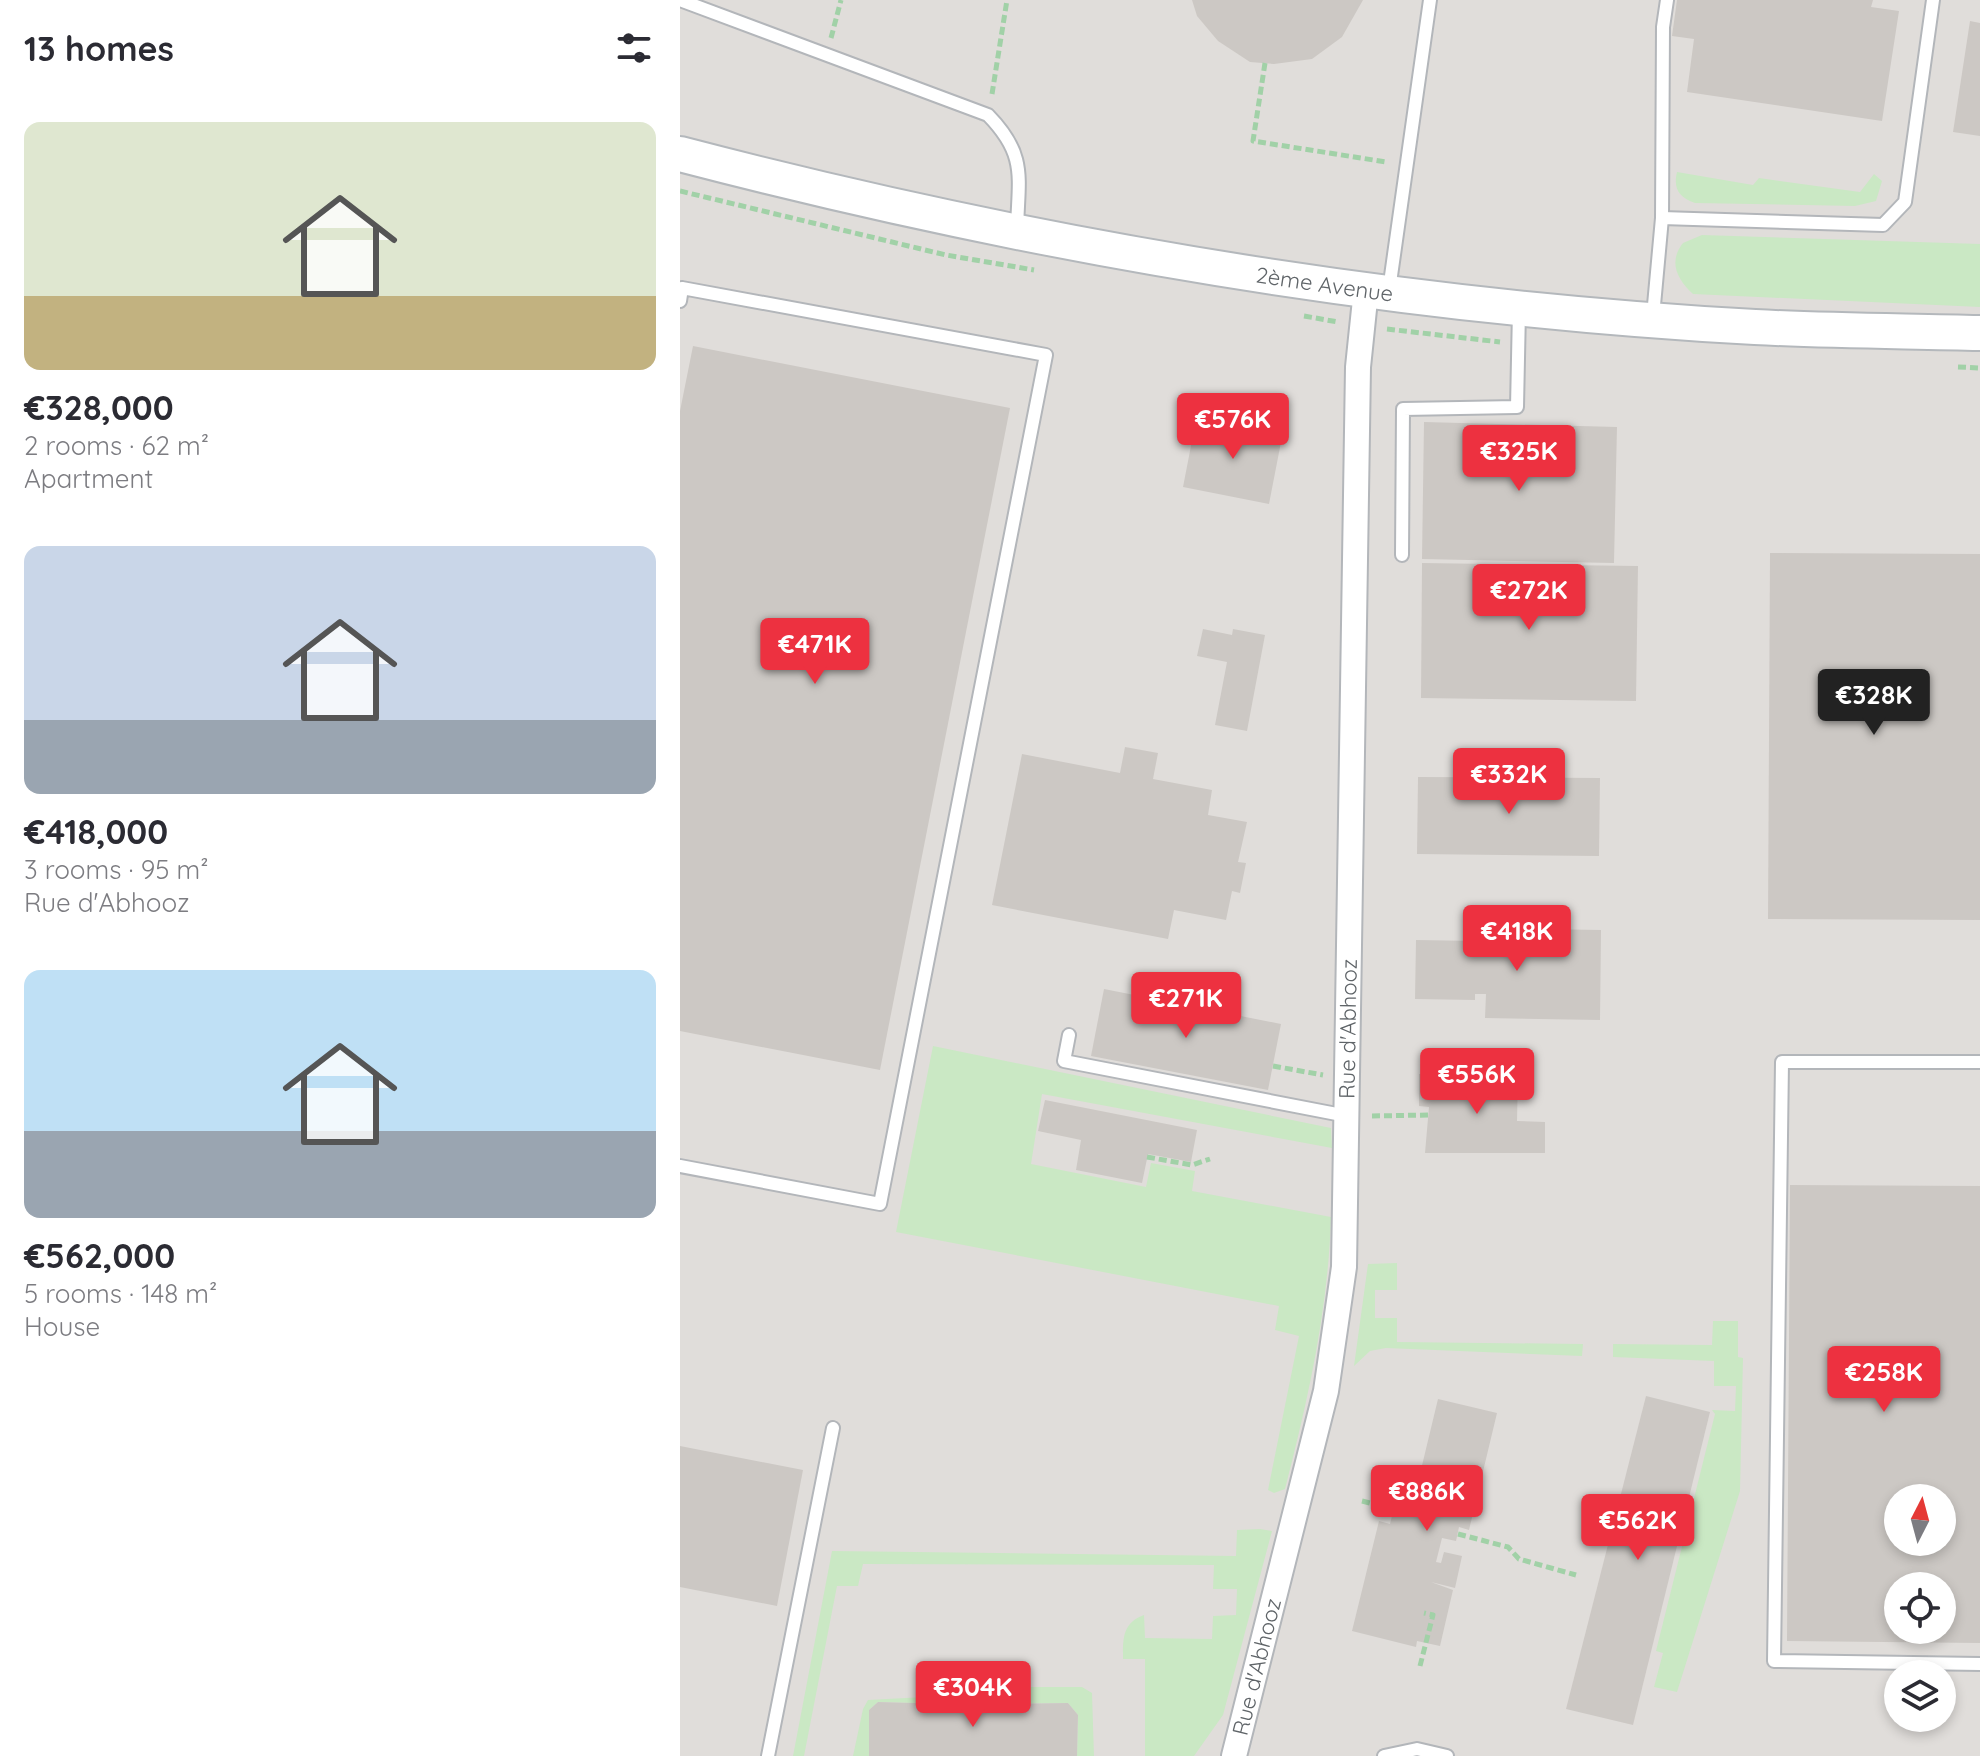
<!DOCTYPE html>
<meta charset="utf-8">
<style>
body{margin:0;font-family:Quicksand,sans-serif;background:#f7f7f7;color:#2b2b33;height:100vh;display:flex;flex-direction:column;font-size:30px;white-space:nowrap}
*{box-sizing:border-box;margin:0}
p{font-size:26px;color:#7c7c81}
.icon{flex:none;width:44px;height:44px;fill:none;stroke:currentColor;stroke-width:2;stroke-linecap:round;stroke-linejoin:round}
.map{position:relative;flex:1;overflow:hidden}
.panel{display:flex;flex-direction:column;background:#fff;width:680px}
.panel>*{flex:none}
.needle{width:52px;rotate:6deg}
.buttons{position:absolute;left:1204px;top:1484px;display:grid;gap:16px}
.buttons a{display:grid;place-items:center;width:72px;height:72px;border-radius:50%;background:#fff;box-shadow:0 4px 12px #0003;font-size:40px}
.price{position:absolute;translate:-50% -68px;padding:0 18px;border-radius:8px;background:#ed3140;color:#fff;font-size:26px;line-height:52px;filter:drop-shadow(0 2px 4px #0008)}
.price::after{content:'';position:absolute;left:50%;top:48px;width:24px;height:18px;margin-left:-12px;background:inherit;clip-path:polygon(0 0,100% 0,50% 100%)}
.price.active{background:#222;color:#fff}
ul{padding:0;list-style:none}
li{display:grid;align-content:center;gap:16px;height:424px;padding:0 24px}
li span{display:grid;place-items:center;height:248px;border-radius:16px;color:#555}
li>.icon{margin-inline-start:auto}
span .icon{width:144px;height:144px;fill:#fffc;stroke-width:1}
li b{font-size:34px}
h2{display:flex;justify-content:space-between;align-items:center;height:96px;padding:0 24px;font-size:34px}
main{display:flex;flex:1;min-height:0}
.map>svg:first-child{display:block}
</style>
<main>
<section class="panel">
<h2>13 homes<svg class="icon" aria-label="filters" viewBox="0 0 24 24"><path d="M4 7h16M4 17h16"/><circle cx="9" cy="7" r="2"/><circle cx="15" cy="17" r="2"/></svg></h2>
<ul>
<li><span style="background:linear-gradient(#dfe7d0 70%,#c2b280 0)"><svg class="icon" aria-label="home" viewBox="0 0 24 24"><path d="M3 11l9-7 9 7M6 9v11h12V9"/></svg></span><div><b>€328,000</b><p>2 rooms · 62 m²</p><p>Apartment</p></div></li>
<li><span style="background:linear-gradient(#c9d6e8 70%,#9aa5b1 0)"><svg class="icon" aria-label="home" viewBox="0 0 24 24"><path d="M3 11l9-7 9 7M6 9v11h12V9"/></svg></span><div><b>€418,000</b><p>3 rooms · 95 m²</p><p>Rue d'Abhooz</p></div></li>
<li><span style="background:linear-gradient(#bfe0f5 65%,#9aa5b1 0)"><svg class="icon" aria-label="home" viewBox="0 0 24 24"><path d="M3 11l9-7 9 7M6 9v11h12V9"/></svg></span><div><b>€562,000</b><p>5 rooms · 148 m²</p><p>House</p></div></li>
</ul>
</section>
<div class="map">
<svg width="1300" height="1756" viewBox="0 0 1300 1756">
<rect width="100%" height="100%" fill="#f1ede8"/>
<path fill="#e0ddda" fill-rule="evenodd" d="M 0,0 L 1300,0 L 1300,1756 L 0,1756 ZM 1218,1498 L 1262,1498 L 1262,1542 L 1218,1542 ZM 1218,1586 L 1262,1586 L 1262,1630 L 1218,1630 ZM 1218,1674 L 1262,1674 L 1262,1718 L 1218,1718 Z"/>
<g fill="#cae8c4">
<path d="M 997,172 L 1073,185 L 1079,178 L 1180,192 L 1194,174 L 1202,181 L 1196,201 L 1175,206 L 1015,203 C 999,197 993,189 997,172 Z"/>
<path d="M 1022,235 L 1300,244 L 1300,307 L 1013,294 C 997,279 988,262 1003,243 Z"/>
<path d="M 253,1046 L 651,1128 L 652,1148 L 362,1094 L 351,1164 L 466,1187 L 471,1163 L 515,1171 L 512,1191 L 651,1217 C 648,1312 628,1399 605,1489 L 594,1493 L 588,1490 L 619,1336 L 595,1330 L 599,1306 L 216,1232 Z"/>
<path d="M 717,1263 L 717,1290 L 695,1290 L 695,1318 L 717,1318 L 717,1342 L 903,1344 L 902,1356 L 706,1348 L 690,1351 L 674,1366 L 688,1264 Z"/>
<path d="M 1033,1321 L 1058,1321 L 1058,1357 L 1063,1358 L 1060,1491 L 997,1692 L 974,1687 L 983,1653 L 976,1651 L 1035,1414 L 1032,1410 L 1055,1411 L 1056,1386 L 1034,1386 L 1034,1361 L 933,1357 L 933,1344 L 1032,1345 Z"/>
<path d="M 580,1529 L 592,1531 L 543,1715 L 514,1756 L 465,1756 L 465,1659 L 443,1659 C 443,1639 442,1623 464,1615 L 465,1638 L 532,1639 L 533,1616 L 556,1615 L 557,1589 L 533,1589 L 534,1565 L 183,1564 L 178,1586 L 157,1586 L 124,1756 L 113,1756 L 152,1551 L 556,1556 L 557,1530 Z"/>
<path d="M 327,1687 L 402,1687 L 412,1693 L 414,1756 L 397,1756 L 398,1715 L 388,1703 L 317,1704 Z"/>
<path d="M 264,1696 L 269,1704 L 198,1702 L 189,1710 L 189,1756 L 173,1756 L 183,1709 L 188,1700 Z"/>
</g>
<g fill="#ccc8c4" fill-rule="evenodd">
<path d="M 512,0 L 683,0 L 662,37 L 632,59 L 594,64 L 570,62 L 538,41 L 517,16 Z"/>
<path d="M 997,0 L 1193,0 L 1191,7 L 1219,11 L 1202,121 L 1007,92 L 1014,39 L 992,36 Z"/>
<path d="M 1290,21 L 1300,23 L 1300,136 L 1273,132 Z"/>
<path d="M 13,346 L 330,408 L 200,1070 L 0,1031 L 0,411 Z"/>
<path d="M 516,420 L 544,426 L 545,420 L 575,426 L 574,431 L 602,437 L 589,504 L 503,487 Z"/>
<path d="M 744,422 L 937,427 L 934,563 L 742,559 Z"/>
<path d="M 1090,553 L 1300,554 L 1300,920 L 1088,919 Z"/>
<path d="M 742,563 L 958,566 L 956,701 L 741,698 Z"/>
<path d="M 523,629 L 552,635 L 553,629 L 585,635 L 567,731 L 535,725 L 547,662 L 517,656 Z"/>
<path d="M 445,747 L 478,753 L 473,779 L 532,790 L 528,815 L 567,822 L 558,862 L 566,863 L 560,893 L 552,891 L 546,920 L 494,910 L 488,939 L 312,905 L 342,754 L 440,773 Z"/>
<path d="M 738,777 L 920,778 L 919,856 L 737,854 Z"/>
<path d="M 807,928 L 921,930 L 920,1020 L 805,1018 L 806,994 L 795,994 L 795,1000 L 735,999 L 736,940 L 796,941 L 795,948 L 806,948 Z"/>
<path d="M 424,989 L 601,1024 L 588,1090 L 411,1056 Z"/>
<path d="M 739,1074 L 838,1075 L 837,1121 L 865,1122 L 865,1153 L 745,1153 L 749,1107 L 739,1106 Z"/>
<path d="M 365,1100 L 517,1130 L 511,1162 L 468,1154 L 462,1183 L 396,1170 L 401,1140 L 358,1131 Z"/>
<path d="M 1110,1185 L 1300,1186 L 1300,1643 L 1107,1641 ZM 1218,1498 L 1262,1498 L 1262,1542 L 1218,1542 ZM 1218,1586 L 1262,1586 L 1262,1630 L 1218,1630 Z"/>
<path d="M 966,1396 L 1030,1412 L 953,1725 L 886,1709 Z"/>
<path d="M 758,1399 L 817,1413 L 789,1530 L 779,1527 L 776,1541 L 762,1538 L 756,1562 L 761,1563 L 764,1552 L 782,1556 L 775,1588 L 751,1582 L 773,1590 L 760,1646 L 737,1641 L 736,1647 L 672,1631 L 699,1521 L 710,1524 L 715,1503 L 732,1507 Z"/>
<path d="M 0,1446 L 123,1470 L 97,1606 L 0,1587 Z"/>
<path d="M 307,1694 L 316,1704 L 388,1703 L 398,1715 L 397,1756 L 189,1756 L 189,1710 L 198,1702 L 269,1704 L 279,1695 L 289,1704 L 297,1703 Z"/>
</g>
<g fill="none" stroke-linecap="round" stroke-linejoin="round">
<g stroke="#b3b6ba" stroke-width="16">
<g id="lane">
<path d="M 0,0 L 308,115 C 348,156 338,178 337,231"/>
<path d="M 982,218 L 983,27 L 987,0"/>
<path d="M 709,290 L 750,0"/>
<path d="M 0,301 L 2,288 L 366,355 L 200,1204 L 0,1166"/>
<path d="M 973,316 L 982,218 L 1203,225 L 1225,202 L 1253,0"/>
<path d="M 722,555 L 723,409 L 837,407 L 839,310"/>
<path d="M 389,1035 L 384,1061 L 667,1116"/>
<path d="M 1300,1062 L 1102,1062 L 1094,1661 L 1300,1664"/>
<path d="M 88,1756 L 153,1428"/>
<path d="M 704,1756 L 737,1749 L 767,1756"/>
</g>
</g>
<g stroke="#b3b6ba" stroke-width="28">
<g id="street">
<path id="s1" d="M 554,1756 L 646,1391 L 664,1267 L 678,367 L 686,290"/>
</g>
</g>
<g stroke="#b4b8bc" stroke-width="38">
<g id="secondary">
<path id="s2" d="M 0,154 C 352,246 712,307 1075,327 C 1150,331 1225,331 1300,333"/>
</g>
</g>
<g stroke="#a1d1a7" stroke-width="5" stroke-dasharray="8 4" stroke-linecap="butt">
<path d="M 151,38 L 161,0"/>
<path d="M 585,63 L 573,141 L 706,162"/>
<path d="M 312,94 L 327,0"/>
<path d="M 0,191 L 266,255 L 354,270"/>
<path d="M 624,316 L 658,322"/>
<path d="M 707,329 L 820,342"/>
<path d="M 1278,367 L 1300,368"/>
<path d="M 593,1066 L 643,1075"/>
<path d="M 692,1116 L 748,1115"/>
<path d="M 467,1157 L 512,1165 L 530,1159"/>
<path d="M 682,1501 L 713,1509"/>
<path d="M 778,1534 L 828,1547 L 839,1559 L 896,1575"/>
<path d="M 740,1666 L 753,1615 L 744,1613"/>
</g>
<use href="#lane" stroke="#fff" stroke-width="12"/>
<use href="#street" stroke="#fff" stroke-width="24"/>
<use href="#secondary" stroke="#fff" stroke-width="34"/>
</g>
<g text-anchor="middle" stroke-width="8" stroke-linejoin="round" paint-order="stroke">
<g font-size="22" fill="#5f6468" stroke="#fff">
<text dy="8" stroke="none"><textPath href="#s2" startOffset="658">2ème Avenue</textPath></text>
<text dy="8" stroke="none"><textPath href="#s1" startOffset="740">Rue d'Abhooz</textPath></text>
<text dy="8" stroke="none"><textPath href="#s1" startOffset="92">Rue d'Abhooz</textPath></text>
</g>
</g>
</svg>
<div class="buttons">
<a><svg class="needle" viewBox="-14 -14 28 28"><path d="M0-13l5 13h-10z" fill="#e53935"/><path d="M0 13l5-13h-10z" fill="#7c7c81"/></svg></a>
<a><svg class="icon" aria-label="locate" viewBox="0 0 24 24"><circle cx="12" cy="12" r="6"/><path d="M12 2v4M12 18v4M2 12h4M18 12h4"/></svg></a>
<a><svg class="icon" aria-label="layers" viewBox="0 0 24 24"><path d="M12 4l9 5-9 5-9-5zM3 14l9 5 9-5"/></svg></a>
</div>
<b class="price" style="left:553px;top:461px">€576K</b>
<b class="price" style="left:839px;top:493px">€325K</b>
<b class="price" style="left:849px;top:632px">€272K</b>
<b class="price" style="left:135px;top:686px">€471K</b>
<b class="price active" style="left:1194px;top:737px">€328K</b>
<b class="price" style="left:829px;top:816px">€332K</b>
<b class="price" style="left:837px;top:973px">€418K</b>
<b class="price" style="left:506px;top:1040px">€271K</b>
<b class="price" style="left:797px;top:1116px">€556K</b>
<b class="price" style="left:1204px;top:1414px">€258K</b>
<b class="price" style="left:747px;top:1533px">€886K</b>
<b class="price" style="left:958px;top:1562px">€562K</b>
<b class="price" style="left:293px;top:1729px">€304K</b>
</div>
</main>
